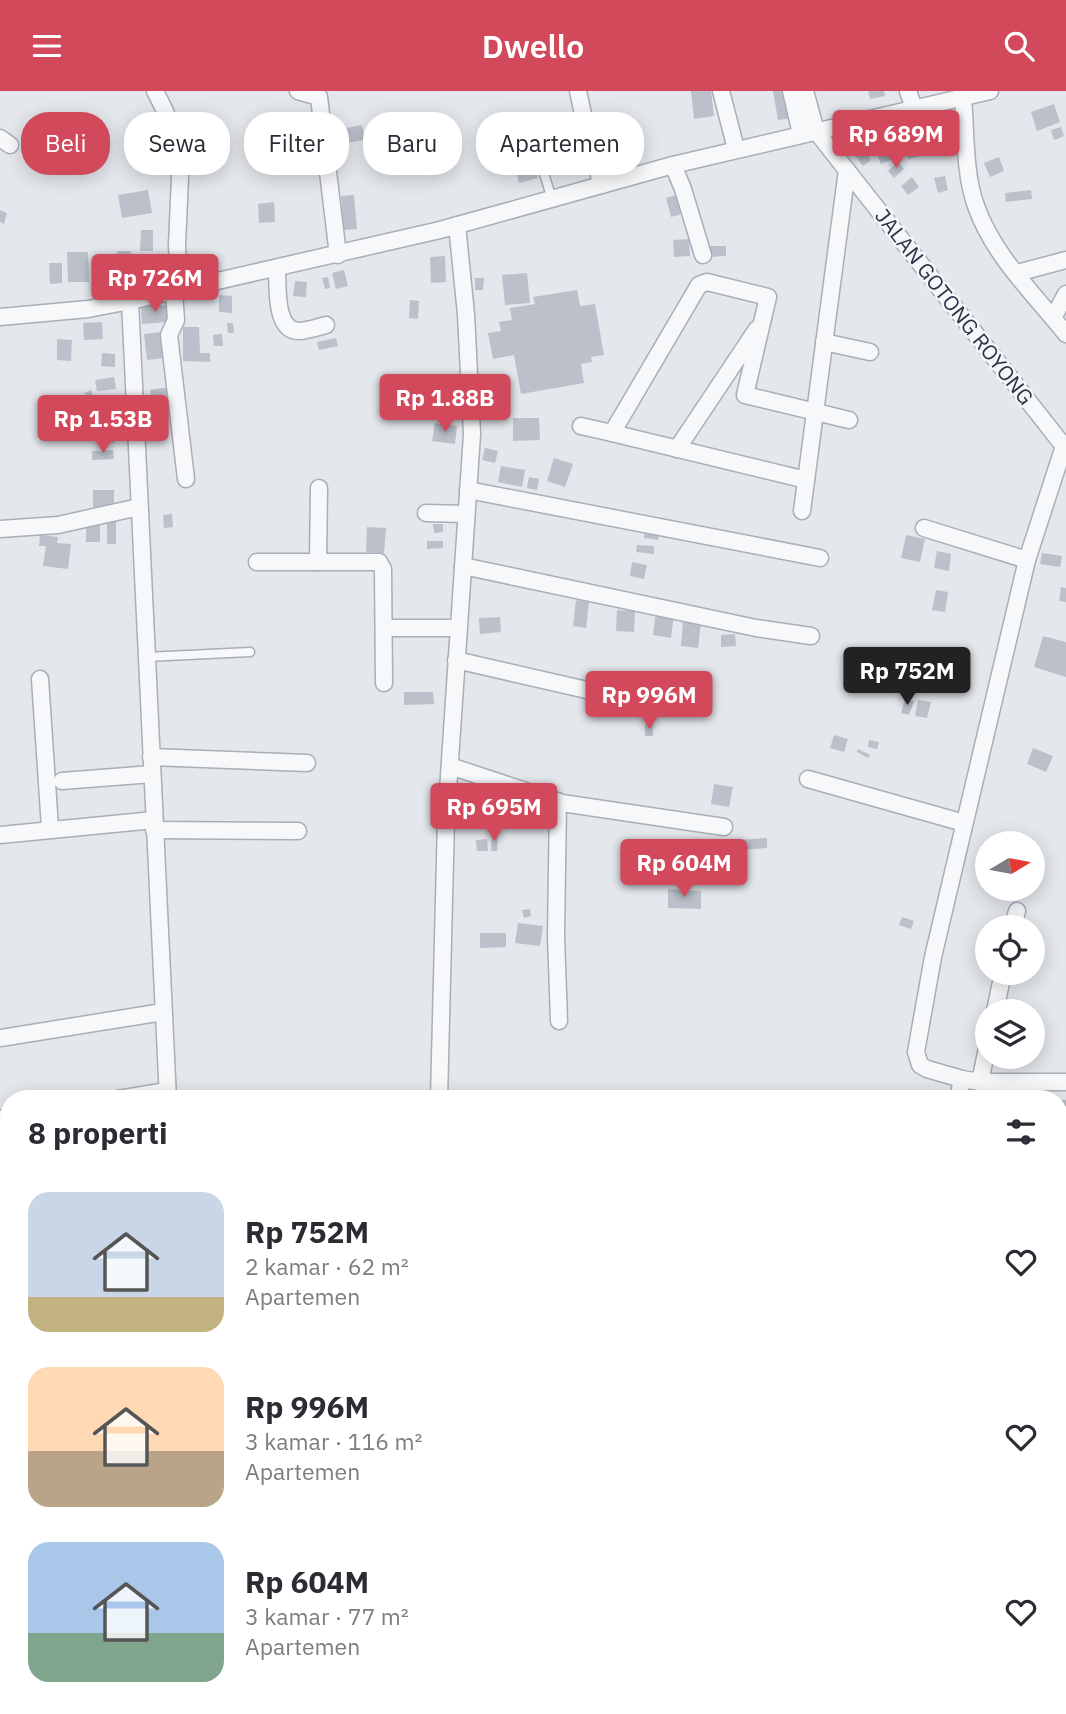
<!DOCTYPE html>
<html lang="id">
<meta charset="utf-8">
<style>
body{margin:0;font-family:"IBM Plex Sans",sans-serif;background:#f2f2f3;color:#2b2b33;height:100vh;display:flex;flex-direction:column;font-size:26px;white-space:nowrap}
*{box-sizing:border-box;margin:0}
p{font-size:23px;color:#7c7c81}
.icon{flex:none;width:38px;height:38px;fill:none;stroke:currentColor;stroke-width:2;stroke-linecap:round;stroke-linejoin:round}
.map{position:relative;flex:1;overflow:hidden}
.side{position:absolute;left:0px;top:999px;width:1068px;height:625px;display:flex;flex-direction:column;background:#fff;border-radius:28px 28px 0 0;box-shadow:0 4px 18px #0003}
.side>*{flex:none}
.banner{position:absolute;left:21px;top:21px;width:700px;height:63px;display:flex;gap:14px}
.needle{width:46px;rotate:80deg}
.buttons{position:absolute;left:975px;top:740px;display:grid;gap:14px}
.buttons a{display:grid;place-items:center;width:70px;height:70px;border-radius:50%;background:#fff;box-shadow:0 4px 18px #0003;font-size:35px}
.price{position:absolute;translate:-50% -60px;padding:0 16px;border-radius:7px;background:#d1495b;color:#fff;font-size:23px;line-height:46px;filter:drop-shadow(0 2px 4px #0008)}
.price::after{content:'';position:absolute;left:50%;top:42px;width:21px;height:16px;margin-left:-10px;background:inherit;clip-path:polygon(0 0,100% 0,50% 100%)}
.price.selected{background:#222;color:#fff}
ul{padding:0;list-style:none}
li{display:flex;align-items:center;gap:21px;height:175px;padding:0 28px}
li span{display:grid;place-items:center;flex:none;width:196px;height:140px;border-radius:21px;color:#555}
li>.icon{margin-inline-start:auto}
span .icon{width:84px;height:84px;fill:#fffc;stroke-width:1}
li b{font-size:30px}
h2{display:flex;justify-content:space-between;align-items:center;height:84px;padding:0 28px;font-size:30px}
.pill{padding:0 24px;border-radius:28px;background:#fff;box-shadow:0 4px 18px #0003;font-size:24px;line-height:63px}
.pill.selected{background:#d1495b;color:#fff}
header{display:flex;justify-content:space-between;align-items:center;height:91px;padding:0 28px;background:#d1495b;color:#fff;font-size:32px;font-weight:600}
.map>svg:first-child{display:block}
</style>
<header><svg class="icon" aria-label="menu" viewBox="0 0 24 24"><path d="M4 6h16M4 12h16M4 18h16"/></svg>Dwello<svg class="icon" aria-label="search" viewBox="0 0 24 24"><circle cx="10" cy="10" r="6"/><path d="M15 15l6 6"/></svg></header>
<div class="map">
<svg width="1066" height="1623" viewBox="0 0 1066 1623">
<rect width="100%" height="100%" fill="#e4e7ec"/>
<g fill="#bbc0ca">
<path d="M 691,0 L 711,0 L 714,25 L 694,28 Z"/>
<path d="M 773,0 L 789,0 L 794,27 L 778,29 Z"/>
<path d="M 868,0 L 884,0 L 885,5 L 870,8 Z"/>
<path d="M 1054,13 L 1060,31 L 1037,40 L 1031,21 Z"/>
<path d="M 441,23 L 445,38 L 425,42 L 422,28 Z"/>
<path d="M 374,29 L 381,30 L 379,43 L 372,42 Z"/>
<path d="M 557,32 L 563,49 L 547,54 L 541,37 Z"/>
<path d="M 362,34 L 365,49 L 338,53 L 336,39 Z"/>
<path d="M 925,35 L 929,51 L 922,52 L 918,37 Z"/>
<path d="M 1061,36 L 1064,45 L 1054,49 L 1051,39 Z"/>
<rect x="385" y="37" width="14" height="8"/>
<path d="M 942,37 L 944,56 L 935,57 L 934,38 Z"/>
<path d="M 254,39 L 267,39 L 268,51 L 254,51 Z"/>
<path d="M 960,39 L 962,55 L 950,56 L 949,40 Z"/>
<path d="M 914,44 L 920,65 L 908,68 L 902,47 Z"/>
<path d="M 886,50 L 893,68 L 881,73 L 873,56 Z"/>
<path d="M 862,57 L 871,69 L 863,75 L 854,63 Z"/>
<path d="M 531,63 L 538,87 L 519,92 L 513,68 Z"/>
<path d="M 999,66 L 1004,80 L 990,86 L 984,72 Z"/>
<path d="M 898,71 L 904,78 L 894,87 L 888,80 Z"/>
<path d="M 945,85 L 948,99 L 938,102 L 934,87 Z"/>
<path d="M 912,86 L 919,96 L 908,104 L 901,95 Z"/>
<path d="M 148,99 L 152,122 L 122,127 L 118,104 Z"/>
<path d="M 1031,99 L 1032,108 L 1006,111 L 1005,102 Z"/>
<path d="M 683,102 L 689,121 L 671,126 L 666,107 Z"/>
<path d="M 354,104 L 357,138 L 344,139 L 341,105 Z"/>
<path d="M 274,111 L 275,131 L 259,132 L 258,113 Z"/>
<path d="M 0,119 L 7,122 L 4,133 L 0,131 Z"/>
<path d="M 141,139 L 153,139 L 153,160 L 140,160 Z"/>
<path d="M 689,148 L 690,165 L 674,166 L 673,149 Z"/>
<path d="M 708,155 L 726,155 L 726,165 L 708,166 Z"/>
<path d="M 117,160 L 131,160 L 131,188 L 118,189 Z"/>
<path d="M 67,161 L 88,161 L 89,191 L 68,191 Z"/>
<path d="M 171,165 L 172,178 L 163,178 L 163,166 Z"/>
<path d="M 445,165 L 446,191 L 431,192 L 430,166 Z"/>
<path d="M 49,172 L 62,172 L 62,192 L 50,193 Z"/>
<path d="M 344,179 L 348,195 L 336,198 L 332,182 Z"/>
<path d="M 527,182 L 530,212 L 505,214 L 502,184 Z"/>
<path d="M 328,186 L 330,197 L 325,198 L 322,187 Z"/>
<path d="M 475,187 L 484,187 L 483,199 L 475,199 Z"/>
<path d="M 295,190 L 307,191 L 306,206 L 293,205 Z"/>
<path d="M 577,199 L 580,215 L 595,213 L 604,264 L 591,266 L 592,271 L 581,273 L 584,292 L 521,303 L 514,264 L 493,268 L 488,242 L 501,240 L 499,231 L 512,229 L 510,217 L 535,213 L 533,206 Z"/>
<path d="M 219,204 L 232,205 L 232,222 L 219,221 Z"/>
<path d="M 410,209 L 419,210 L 418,228 L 409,227 Z"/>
<path d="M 168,214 L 169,231 L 142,233 L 141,215 Z"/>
<path d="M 102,231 L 103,248 L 84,249 L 83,232 Z"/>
<path d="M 227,232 L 233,232 L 234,242 L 228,242 Z"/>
<path d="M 183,236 L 199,236 L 200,262 L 210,262 L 210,271 L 183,270 Z"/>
<path d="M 162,241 L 165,267 L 147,269 L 144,243 Z"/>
<path d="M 222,243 L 223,255 L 214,255 L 213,244 Z"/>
<path d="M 336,247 L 338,255 L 319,259 L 317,251 Z"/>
<path d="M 57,248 L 72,249 L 71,270 L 57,269 Z"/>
<path d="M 102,262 L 115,263 L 115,276 L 101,275 Z"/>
<path d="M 114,286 L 116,298 L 97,300 L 95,289 Z"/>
<path d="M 170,296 L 173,315 L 153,318 L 150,299 Z"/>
<path d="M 91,299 L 94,307 L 87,310 L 84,302 Z"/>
<path d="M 74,312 L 85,313 L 84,326 L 73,325 Z"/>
<path d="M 513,327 L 539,327 L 540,349 L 513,350 Z"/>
<path d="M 435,332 L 457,335 L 455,353 L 432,350 Z"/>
<path d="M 97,343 L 115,344 L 114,352 L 97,350 Z"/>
<path d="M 485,357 L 498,360 L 495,372 L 482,369 Z"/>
<path d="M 113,359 L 114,368 L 92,369 L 92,360 Z"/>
<path d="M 554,367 L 573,373 L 565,396 L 547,390 Z"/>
<path d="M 501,375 L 525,379 L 522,396 L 498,391 Z"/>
<path d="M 529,386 L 539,388 L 537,399 L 527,397 Z"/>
<path d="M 93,399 L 114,399 L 114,417 L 93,416 Z"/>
<path d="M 172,423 L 173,436 L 164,437 L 163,424 Z"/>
<rect x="107" y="427" width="9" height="26"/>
<path d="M 433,433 L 443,433 L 443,441 L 434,442 Z"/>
<rect x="86" y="434" width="14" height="17"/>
<path d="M 367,436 L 386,437 L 384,462 L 366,461 Z"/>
<path d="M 645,439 L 659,441 L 658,449 L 644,447 Z"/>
<path d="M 40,444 L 58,446 L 57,452 L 71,453 L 68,478 L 43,475 L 46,455 L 39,455 Z"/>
<path d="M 906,444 L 925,448 L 920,471 L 901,467 Z"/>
<path d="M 427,450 L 443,450 L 443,457 L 427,458 Z"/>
<path d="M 637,454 L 654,455 L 654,463 L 636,461 Z"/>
<path d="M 937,460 L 951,463 L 949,480 L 934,477 Z"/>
<path d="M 1042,462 L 1062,465 L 1060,476 L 1040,473 Z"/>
<path d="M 632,471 L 647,474 L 644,488 L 630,485 Z"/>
<path d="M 1061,496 L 1066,497 L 1066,511 L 1059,510 Z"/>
<path d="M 936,499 L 948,501 L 945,521 L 932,519 Z"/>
<path d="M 576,509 L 589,511 L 586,537 L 573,535 Z"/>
<path d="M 617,519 L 635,520 L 634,541 L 616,540 Z"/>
<path d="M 656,521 L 674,524 L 671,547 L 653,544 Z"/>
<path d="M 500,526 L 501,541 L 480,543 L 479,527 Z"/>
<path d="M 683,529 L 701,531 L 698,557 L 681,555 Z"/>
<path d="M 735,543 L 736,555 L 721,556 L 721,544 Z"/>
<path d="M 1043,545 L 1066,551 L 1066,586 L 1034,576 Z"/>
<path d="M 404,601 L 433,601 L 434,613 L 404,614 Z"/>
<path d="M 905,608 L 914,610 L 909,624 L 901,622 Z"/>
<path d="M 918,609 L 931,611 L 927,627 L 915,625 Z"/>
<rect x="645" y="634" width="8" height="11"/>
<path d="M 834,644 L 848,648 L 844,661 L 830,657 Z"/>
<path d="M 869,649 L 879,651 L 877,658 L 868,656 Z"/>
<path d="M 1033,657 L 1053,665 L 1046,681 L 1027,673 Z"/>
<path d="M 858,658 L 870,664 L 868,667 L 857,661 Z"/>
<path d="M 714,693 L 733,696 L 729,716 L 711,713 Z"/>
<path d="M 461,716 L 487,716 L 487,733 L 477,733 L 477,727 L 461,726 Z"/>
<path d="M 492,743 L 498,744 L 497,760 L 491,760 Z"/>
<path d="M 767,747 L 767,757 L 739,759 L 738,749 Z"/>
<path d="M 487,748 L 488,760 L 477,760 L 476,749 Z"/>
<path d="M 696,760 L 708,760 L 709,778 L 697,778 Z"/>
<path d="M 668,798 L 701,800 L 701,818 L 668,817 Z"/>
<path d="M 530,818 L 531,825 L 524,827 L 522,819 Z"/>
<path d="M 902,826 L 914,830 L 911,838 L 899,834 Z"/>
<path d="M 518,832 L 543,835 L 540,855 L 515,852 Z"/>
<path d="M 480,842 L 506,842 L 506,856 L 480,857 Z"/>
<path d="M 1059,1009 L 1066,1009 L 1066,1031 L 1059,1030 Z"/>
<path d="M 1059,1061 L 1066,1062 L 1066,1087 L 1059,1087 Z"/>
<path d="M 1066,1112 L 1066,1139 L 1059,1139 L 1059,1113 Z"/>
</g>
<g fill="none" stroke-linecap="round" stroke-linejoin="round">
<g stroke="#a9aeb7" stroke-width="11">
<g id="lane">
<path d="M 552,108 L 541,73 L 569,56 L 589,51"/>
<path d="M 146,566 L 250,561"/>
</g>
</g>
<g stroke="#a9aeb7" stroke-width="19">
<g id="street">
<path d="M 155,0 L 165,20 L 174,46 L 180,86 L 177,154 L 179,199"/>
<path d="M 298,0 L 319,6 L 338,164"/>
<path d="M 578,0 L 589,51 L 602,94"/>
<path d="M 721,0 L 736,58"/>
<path d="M 791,0 L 801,43"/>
<path d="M 805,0 L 816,40 L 1066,358"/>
<path d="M 908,0 L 914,17"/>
<path d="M 963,6 C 966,41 964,82 976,115 C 993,164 1034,203 1066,243"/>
<path d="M 0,47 L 10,54"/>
<path d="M 673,74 L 683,98 L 703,164"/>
<path d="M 277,177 C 278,194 274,240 299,240 C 307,240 318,236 326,234"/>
<path d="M 1017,182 L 1066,169"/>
<path d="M 174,201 L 176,229 L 169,244 L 186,388"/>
<path d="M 130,210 L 440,139 L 673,74 L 990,0"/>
<path d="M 0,226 L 88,218 L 130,210 L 168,1008"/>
<path d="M 1053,227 L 1066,203"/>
<path d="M 824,251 L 870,261"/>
<path d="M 581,335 L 612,342 L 699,194 L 707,191 L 768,206 L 745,304 L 849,329"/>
<path d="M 612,342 L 806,389"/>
<path d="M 677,358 L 757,238"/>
<path d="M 468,399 L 820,467"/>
<path d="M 802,420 L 847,79"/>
<path d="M 426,422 L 466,423"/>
<path d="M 924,437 L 1027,469"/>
<path d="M 0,438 L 58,434 L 139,416"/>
<path d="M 257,471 L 379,471 L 383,478 L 384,592"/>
<path d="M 318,471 L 319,397"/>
<path d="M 463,475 L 756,537 L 811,545"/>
<path d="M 385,537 L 458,537"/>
<path d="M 456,569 L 613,605"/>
<path d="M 40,588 L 50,737"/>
<path d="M 151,666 L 307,672"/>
<path d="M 450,675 L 562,712 L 724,736"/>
<path d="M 808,688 L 964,732"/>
<path d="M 62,690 L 152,683"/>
<path d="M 558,710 L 556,845 L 559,930"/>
<path d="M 154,739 L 298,740"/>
<path d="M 0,744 L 154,729"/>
<path d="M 1013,836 L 1017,820"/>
<path d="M 995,920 L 1003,882"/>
<path d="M 0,947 L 163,921"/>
<path d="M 962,988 L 927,978 L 920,974 L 916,961 L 933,866 L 1027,469 L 1064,355"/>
<path d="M 980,991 L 987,957"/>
<path d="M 118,1008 L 167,1000"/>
<path d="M 439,1008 L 446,729 L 472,343 L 466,223 L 457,134"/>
<path d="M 958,1008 L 962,988 L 980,991 L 1066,991"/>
<path d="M 0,1067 L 3,1027"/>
<path d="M 0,1139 L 9,1139"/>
<path d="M 0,1202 L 9,1202"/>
<path d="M 1059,1440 L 1066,1438"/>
<path d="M 1059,1516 L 1066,1526"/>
<path d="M 0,1531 L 9,1529"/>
<path d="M 92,1615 L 92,1623"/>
<path d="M 194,1615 L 195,1623"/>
<path d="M 449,1615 L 453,1623"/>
<path d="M 534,1615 L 539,1623"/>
<path d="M 636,1615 L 642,1623"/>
<path d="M 807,1615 L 812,1623"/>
<path d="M 964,1615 L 969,1623"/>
<path d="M 416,1623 L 435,1615"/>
<path d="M 898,1623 L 908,1615"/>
</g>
</g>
<use href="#lane" stroke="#f7f8fa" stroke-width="8"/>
<use href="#street" stroke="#f7f8fa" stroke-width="16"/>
</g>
<g text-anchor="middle" stroke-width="5" stroke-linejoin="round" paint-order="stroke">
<g font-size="21" fill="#2b3445" stroke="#f4f6f9">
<text transform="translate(954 216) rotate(52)" y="7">JALAN GOTONG ROYONG</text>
</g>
</g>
</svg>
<div class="buttons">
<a><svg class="needle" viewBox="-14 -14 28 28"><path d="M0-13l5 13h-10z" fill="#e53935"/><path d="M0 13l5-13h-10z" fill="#7c7c81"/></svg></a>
<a><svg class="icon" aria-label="locate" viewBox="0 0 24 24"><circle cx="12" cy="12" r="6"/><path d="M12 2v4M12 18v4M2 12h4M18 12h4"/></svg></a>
<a><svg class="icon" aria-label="layers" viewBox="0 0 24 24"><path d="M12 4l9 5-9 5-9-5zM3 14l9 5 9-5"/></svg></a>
</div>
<b class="price" style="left:896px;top:79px">Rp 689M</b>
<b class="price" style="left:155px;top:223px">Rp 726M</b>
<b class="price" style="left:445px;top:343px">Rp 1.88B</b>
<b class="price" style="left:103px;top:364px">Rp 1.53B</b>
<b class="price selected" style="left:907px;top:616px">Rp 752M</b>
<b class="price" style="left:649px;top:640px">Rp 996M</b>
<b class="price" style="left:494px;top:752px">Rp 695M</b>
<b class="price" style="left:684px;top:808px">Rp 604M</b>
<div class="banner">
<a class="pill selected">Beli</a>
<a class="pill">Sewa</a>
<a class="pill">Filter</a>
<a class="pill">Baru</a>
<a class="pill">Apartemen</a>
</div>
<section class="side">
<h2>8 properti<svg class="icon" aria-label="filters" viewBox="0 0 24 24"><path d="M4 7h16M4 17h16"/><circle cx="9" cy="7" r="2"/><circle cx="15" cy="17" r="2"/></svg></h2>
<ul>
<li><span style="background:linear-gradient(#c9d6e8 75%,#c2b280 0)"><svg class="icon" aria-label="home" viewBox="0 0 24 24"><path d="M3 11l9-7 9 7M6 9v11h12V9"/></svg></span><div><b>Rp 752M</b><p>2 kamar · 62 m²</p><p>Apartemen</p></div><svg class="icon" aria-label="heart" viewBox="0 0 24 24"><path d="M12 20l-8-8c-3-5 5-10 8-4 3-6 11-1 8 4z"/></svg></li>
<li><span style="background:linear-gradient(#ffd9b3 60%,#b9a48a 0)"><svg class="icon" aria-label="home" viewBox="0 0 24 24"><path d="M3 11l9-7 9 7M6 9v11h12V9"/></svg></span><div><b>Rp 996M</b><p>3 kamar · 116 m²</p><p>Apartemen</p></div><svg class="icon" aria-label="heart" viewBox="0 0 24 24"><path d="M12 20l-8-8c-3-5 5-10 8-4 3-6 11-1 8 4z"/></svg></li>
<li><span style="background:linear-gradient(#a9c7e8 65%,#7fa58c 0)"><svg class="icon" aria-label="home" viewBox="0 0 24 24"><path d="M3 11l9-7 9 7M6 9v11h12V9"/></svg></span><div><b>Rp 604M</b><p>3 kamar · 77 m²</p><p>Apartemen</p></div><svg class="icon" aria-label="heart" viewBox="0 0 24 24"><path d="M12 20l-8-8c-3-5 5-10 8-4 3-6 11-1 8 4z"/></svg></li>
</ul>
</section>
</div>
